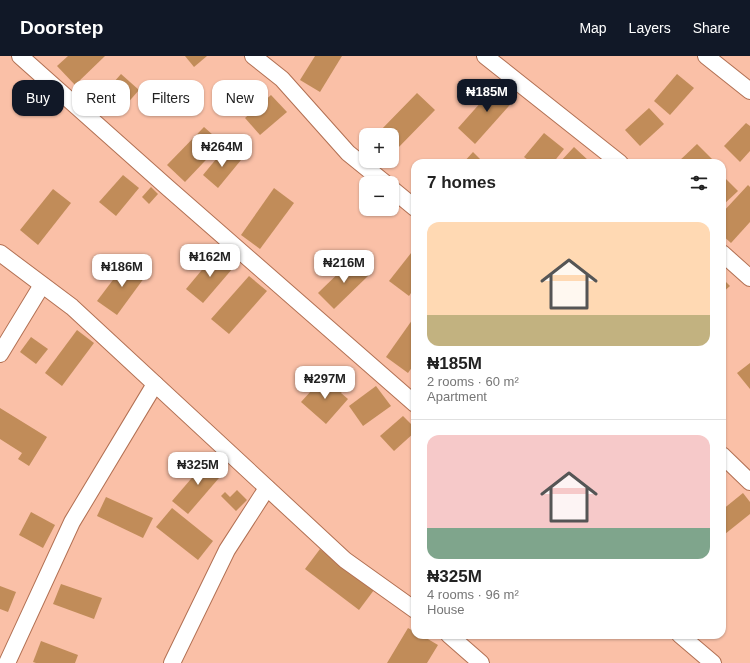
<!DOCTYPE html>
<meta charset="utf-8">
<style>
body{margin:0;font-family:Helvetica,sans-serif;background:#f2f2f2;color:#222;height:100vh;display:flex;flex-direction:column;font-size:15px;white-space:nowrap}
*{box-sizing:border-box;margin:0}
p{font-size:13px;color:#767676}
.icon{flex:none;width:22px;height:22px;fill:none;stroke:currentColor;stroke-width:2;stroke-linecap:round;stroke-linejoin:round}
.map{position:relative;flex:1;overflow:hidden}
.panel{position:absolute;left:411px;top:103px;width:315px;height:480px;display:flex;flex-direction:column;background:#fff;border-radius:12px;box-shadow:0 1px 3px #0004}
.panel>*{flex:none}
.top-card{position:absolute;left:12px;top:24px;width:339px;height:36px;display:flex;gap:8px}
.tools{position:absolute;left:359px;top:72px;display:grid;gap:8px}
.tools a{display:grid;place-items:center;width:40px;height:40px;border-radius:8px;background:#fff;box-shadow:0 1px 3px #0004;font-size:20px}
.price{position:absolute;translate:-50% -34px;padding:0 9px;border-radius:8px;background:#fff;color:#222;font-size:13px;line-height:26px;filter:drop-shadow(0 1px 2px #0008)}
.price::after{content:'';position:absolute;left:50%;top:24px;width:12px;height:9px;margin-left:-6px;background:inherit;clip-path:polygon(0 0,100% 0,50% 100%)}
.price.on{background:#111827;color:#fff}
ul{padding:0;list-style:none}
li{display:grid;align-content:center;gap:8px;height:212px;padding:0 16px}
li+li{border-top:1px solid #e0e0e0}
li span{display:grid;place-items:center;height:124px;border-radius:12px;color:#555}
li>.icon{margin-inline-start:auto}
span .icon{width:72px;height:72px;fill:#fffc;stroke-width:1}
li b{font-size:17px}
h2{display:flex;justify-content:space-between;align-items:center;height:48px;padding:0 16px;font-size:17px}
.pill{padding:0 14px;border-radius:12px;background:#fff;box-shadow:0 1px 3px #0004;font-size:14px;line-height:36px}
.pill.on{background:#111827;color:#fff}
header{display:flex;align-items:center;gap:24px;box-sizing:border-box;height:56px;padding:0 20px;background:#111827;color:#fff}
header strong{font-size:19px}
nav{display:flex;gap:22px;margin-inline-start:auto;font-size:14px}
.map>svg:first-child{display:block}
</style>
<header>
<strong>Doorstep</strong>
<nav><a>Map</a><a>Layers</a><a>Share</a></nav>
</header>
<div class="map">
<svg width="750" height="607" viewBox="0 0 750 607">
<rect width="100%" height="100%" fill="#fac0a7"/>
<g fill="#c18c59">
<path d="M 68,0 L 105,0 L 75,29 L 57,10 Z"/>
<path d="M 185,0 L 207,0 L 194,11 Z"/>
<path d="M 315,0 L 342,0 L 320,36 L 300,24 Z"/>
<path d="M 121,18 L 139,34 L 118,58 L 100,42 Z"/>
<path d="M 677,18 L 694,32 L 670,59 L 654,45 Z"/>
<path d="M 499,26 L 517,41 L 475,88 L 458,72 Z"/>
<path d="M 417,37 L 435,54 L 396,94 L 392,90 L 392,79 L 380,79 L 378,77 Z"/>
<path d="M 271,39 L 287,56 L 260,79 L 245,62 Z"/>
<path d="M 649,52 L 664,68 L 640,90 L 625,74 Z"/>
<path d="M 746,67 L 750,70 L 750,95 L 740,106 L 724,90 Z"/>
<path d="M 204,71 L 222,87 L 185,126 L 167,109 Z"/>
<path d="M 544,77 L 564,93 L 553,107 L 532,107 L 524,101 Z"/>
<path d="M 697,88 L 714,105 L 713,107 L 677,107 Z"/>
<path d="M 226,91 L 241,104 L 218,132 L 203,119 Z"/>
<path d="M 574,91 L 590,106 L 589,107 L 559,107 Z"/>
<path d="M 473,96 L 484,107 L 463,107 Z"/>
<path d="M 123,119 L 139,132 L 116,160 L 99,146 Z"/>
<path d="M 722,119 L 738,135 L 722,150 Z"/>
<path d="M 748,129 L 750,131 L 750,166 L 731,187 L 722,179 L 722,157 Z"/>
<path d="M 151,131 L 158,138 L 149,148 L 142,141 Z"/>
<path d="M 274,132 L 294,147 L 260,193 L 241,179 Z"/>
<path d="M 53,133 L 71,147 L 38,189 L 20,174 Z"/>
<path d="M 415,192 L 415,231 L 409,240 L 389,225 Z"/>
<path d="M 216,197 L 233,212 L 203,247 L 186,233 Z"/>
<path d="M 353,203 L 369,219 L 334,253 L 318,237 Z"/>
<path d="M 128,204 L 147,218 L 117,259 L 97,245 Z"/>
<path d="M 249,220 L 267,235 L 229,278 L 211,263 Z"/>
<path d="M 722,222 L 730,230 L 722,237 Z"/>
<path d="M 415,260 L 415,307 L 408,317 L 386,301 Z"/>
<path d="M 77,274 L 94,287 L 62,330 L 45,317 Z"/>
<path d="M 31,281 L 48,293 L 36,308 L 20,296 Z"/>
<path d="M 750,307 L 750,333 L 737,317 Z"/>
<path d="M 322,323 L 328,328 L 333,323 L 344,333 L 341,337 L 348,343 L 326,368 L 301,346 Z"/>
<path d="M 376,330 L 391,350 L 363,370 L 349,350 Z"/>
<path d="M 0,352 L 47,381 L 29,410 L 18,403 L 22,397 L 0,383 Z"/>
<path d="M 403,360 L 415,372 L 415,376 L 394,395 L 380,380 Z"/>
<path d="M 209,402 L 225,415 L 188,458 L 172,445 Z"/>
<path d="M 237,434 L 247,444 L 236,455 L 221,440 L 225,436 L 230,441 Z"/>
<path d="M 743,437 L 750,446 L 750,458 L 725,478 L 722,474 L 722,454 Z"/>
<path d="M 106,441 L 153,462 L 143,482 L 97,460 Z"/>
<path d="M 172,452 L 213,485 L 198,504 L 156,471 Z"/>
<path d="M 31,456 L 55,469 L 43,492 L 19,479 Z"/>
<path d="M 320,493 L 374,534 L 359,554 L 305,513 Z"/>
<path d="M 61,528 L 102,542 L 94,563 L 53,548 Z"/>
<path d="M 0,530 L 16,536 L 8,556 L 0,553 Z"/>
<path d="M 408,572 L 415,576 L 415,579 L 421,579 L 438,589 L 427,607 L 387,607 Z"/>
<path d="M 41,585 L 78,599 L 75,607 L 36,607 L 33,606 Z"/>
</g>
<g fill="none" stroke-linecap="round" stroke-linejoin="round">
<g stroke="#b27053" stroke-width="18">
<g id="street">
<path d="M 20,0 L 167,131 L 415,348"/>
<path d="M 253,0 L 282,23 L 348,97 L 385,127"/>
<path d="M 485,0 L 620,107"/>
<path d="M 706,0 L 750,35"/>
<path d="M 392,133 L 415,152"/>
<path d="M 0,197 L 72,251 L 345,504 L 415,554"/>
<path d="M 722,197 L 750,222"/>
<path d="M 0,298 L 42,229"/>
<path d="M 722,399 L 750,426"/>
<path d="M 449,579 L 481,607"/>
<path d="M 680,579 L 713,607"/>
<path d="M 7,607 L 72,466 L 155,328"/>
<path d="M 172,607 L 227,494 L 267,432"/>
</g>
</g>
<use href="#street" stroke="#fff" stroke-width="16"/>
</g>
</svg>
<div class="tools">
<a>+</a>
<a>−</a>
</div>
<b class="price on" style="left:487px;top:57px">₦185M</b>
<b class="price" style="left:222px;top:112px">₦264M</b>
<b class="price" style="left:210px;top:222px">₦162M</b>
<b class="price" style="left:344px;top:228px">₦216M</b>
<b class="price" style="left:122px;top:232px">₦186M</b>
<b class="price" style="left:325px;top:344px">₦297M</b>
<b class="price" style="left:198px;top:430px">₦325M</b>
<div class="top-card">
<a class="pill on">Buy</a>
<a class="pill">Rent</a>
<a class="pill">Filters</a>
<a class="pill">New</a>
</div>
<section class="panel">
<h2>7 homes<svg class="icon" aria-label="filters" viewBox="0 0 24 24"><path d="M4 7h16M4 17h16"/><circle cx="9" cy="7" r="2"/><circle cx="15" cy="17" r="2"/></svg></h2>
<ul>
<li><span style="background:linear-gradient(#ffd9b3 75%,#c2b280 0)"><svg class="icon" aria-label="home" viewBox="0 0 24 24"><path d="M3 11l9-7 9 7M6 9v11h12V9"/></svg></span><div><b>₦185M</b><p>2 rooms · 60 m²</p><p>Apartment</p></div></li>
<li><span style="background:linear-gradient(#f6c9c9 75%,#7fa58c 0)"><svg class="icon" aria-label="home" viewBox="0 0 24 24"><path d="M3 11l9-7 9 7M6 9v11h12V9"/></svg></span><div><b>₦325M</b><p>4 rooms · 96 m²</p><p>House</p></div></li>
</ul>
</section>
</div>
